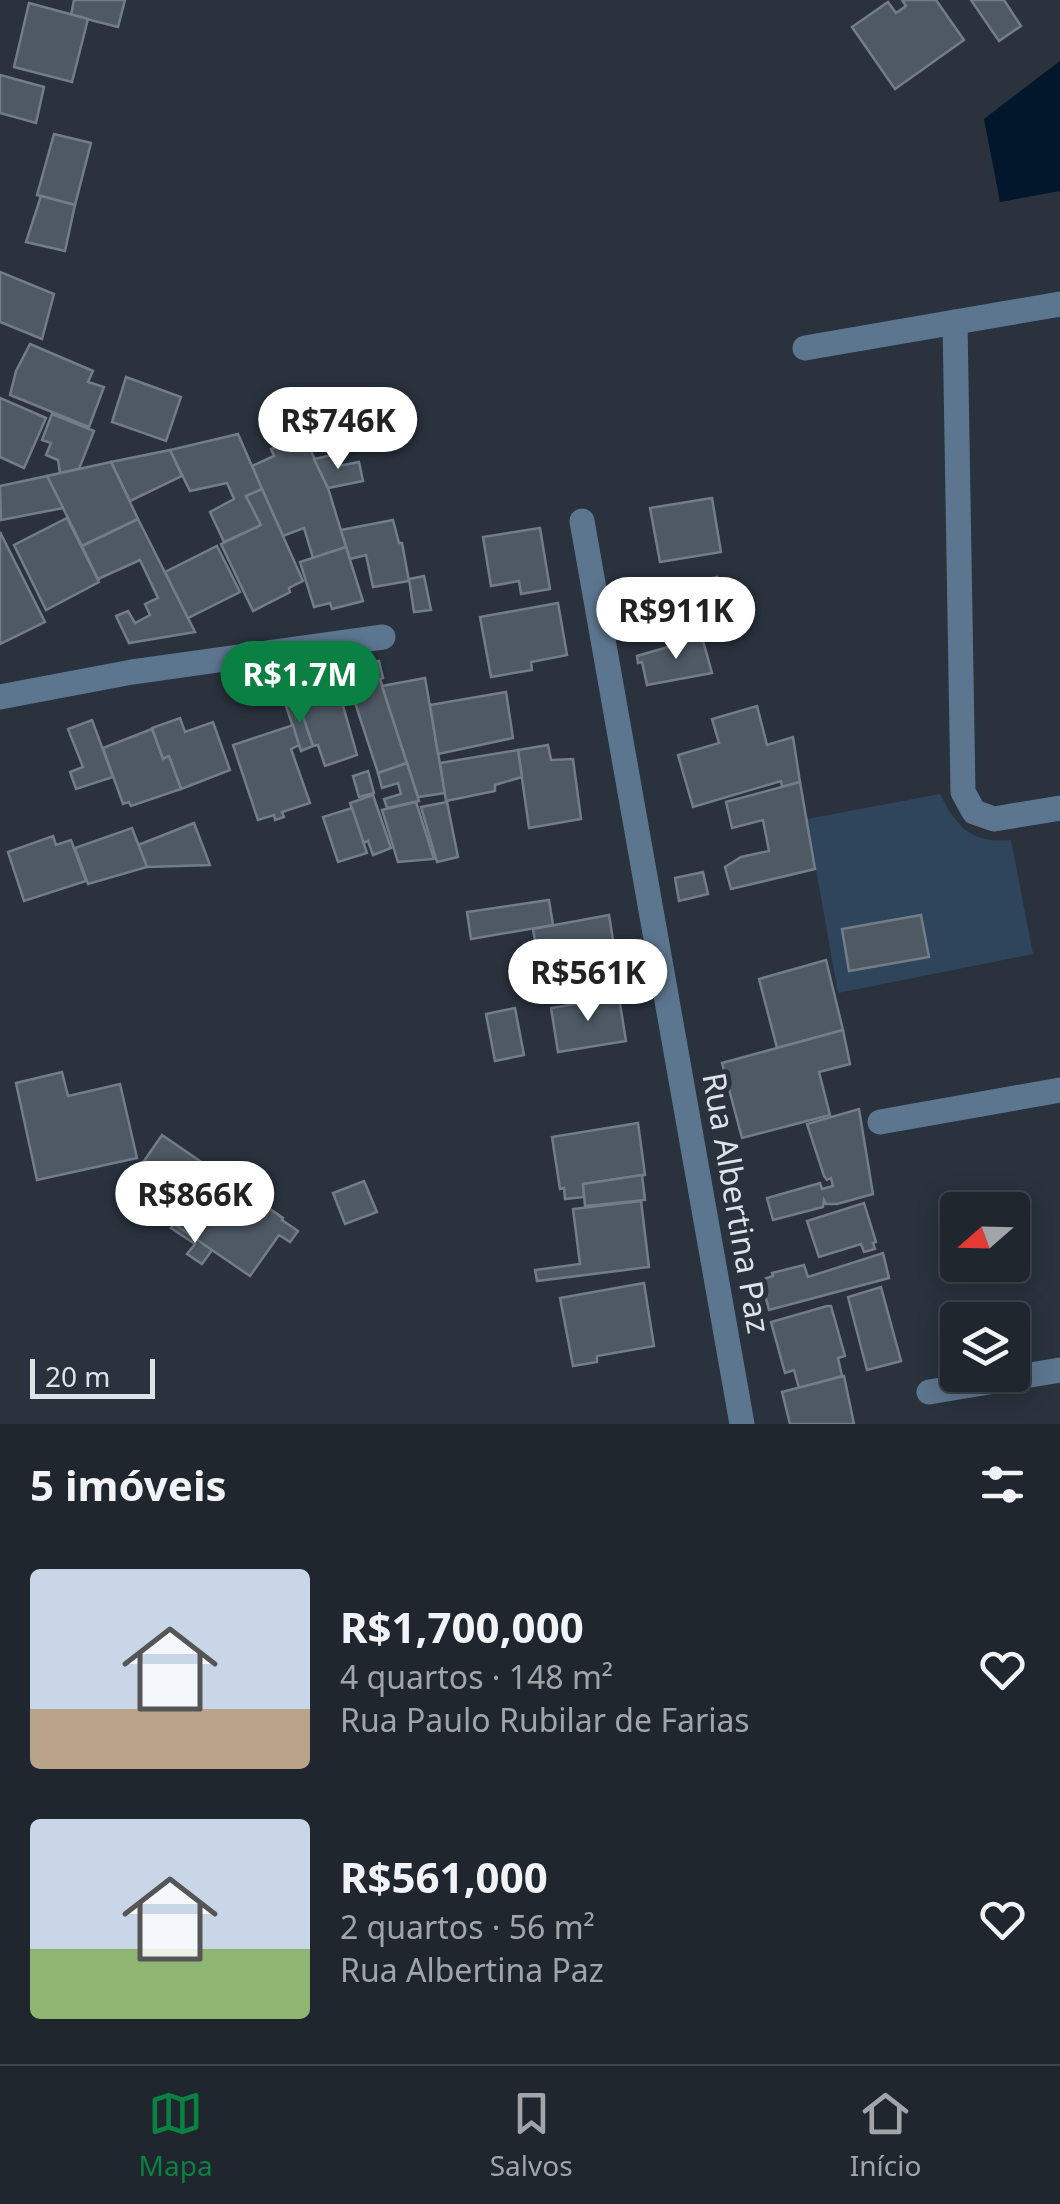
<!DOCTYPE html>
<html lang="pt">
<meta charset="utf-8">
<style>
body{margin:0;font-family:"Noto Sans",sans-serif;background:#272e36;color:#f1f3f6;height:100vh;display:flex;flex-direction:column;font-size:38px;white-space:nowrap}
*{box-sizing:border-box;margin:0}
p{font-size:32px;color:#a1a5aa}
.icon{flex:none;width:55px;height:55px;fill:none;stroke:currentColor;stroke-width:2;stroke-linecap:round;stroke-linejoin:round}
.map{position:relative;height:1424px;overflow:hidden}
.side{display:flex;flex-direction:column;background:#1f262e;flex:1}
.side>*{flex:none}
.needle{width:65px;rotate:250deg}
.controls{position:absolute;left:940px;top:1192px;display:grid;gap:20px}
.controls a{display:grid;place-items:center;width:90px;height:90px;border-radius:10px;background:#1f262e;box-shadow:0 5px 25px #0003,0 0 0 2px #3c434a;font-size:50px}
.scale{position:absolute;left:30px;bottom:25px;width:125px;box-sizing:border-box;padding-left:10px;border:5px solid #dce3e9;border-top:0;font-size:28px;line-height:35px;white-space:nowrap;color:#dce3e9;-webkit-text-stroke:8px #29323d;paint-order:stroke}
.price{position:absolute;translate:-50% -85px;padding:0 22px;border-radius:35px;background:#fff;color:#222;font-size:32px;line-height:65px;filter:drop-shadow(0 2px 5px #0008)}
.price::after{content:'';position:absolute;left:50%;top:60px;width:30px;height:22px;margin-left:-15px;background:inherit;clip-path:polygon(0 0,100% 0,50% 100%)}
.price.on{background:#0b8043;color:#fff}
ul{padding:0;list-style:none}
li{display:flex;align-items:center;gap:30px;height:250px;padding:0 30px}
li span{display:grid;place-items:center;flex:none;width:280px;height:200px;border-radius:10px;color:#555}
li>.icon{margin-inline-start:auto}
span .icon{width:120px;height:120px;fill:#fffc;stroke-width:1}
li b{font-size:42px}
h2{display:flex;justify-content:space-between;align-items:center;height:120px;padding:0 30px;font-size:42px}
.tabs{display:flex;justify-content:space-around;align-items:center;height:140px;border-top:2px solid #3c434a;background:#1f262e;font-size:28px;color:#a1a5aa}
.tabs a{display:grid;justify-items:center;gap:5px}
.tabs .on{color:#0b8043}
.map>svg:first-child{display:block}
</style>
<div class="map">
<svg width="1060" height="1424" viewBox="0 0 1060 1424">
<rect width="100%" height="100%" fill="#29323d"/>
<path fill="#2f455b" d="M 940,794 C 957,828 973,844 1011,840 L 1033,954 L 838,993 L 807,819 Z"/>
<path fill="#02172c" d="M 1060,61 L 1060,191 L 1000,202 L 984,119 Z"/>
<g fill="#4e5964" stroke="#727d89" stroke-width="2.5">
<path d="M 74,0 L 125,0 L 118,27 L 71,15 Z"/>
<path d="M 902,0 L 936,0 L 964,40 L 895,89 L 852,27 L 888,2 L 896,13 L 906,6 Z"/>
<path d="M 971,0 L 1004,0 L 1021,26 L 999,41 Z"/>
<path d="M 29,3 L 88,19 L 72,82 L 14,67 Z"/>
<path d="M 0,75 L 44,87 L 36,123 L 0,113 Z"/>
<path d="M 54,134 L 91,143 L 75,205 L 37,195 Z"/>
<path d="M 41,196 L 75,205 L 65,251 L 26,242 Z"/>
<path d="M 0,272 L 54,294 L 42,339 L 0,322 Z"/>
<path d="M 30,344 L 93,371 L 88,382 L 104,387 L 89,427 L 10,395 L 16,371 Z"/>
<path d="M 126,377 L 181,397 L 166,441 L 112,422 Z"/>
<path d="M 0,398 L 46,418 L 24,468 L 0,457 Z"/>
<path d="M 52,414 L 94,431 L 79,469 L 60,473 L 58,460 L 46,455 L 51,443 L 42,440 Z"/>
<path d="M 295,433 L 299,441 L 305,438 L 328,488 L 346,547 L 313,558 L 304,528 L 283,536 L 252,466 L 274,456 L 271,449 L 285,444 L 282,438 Z"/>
<path d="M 238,434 L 262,489 L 246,496 L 261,525 L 224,542 L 210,512 L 234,499 L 227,483 L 190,491 L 170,450 Z"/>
<path d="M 170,450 L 182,476 L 130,501 L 111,462 Z"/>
<path d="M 336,454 L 338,466 L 359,462 L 363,481 L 328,488 L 314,459 Z"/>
<path d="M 111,462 L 138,519 L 82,546 L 47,476 Z"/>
<path d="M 47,476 L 63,508 L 1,520 L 0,486 Z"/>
<path d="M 262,489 L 303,581 L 289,588 L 290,592 L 253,611 L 221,544 L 261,525 L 246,496 Z"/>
<path d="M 712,498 L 721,552 L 660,562 L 650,508 Z"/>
<path d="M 67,518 L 99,582 L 46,610 L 14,545 Z"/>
<path d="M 138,519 L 188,618 L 195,632 L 129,643 L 116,616 L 128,611 L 135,623 L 150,615 L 145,604 L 158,598 L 140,560 L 98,579 L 82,546 Z"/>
<path d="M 393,520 L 399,543 L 402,543 L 409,581 L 373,587 L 366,555 L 350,559 L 341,530 Z"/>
<path d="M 540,528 L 550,589 L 521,594 L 519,581 L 491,586 L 483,537 Z"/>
<path d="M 0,532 L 45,622 L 0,644 Z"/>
<path d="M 217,546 L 240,592 L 188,618 L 165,572 Z"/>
<path d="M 346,547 L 363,601 L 332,609 L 330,603 L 314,607 L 300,562 Z"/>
<path d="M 424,576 L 431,610 L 414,612 L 409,579 Z"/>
<path d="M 717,577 L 728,612 L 658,634 L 647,596 Z"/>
<path d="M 558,603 L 567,655 L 531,662 L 532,670 L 491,677 L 480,617 Z"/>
<path d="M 702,637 L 712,673 L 647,685 L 642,662 L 638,663 L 637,656 Z"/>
<path d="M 379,661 L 383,678 L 380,679 L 407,763 L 378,773 L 344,669 Z"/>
<path d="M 425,678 L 445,793 L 418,797 L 382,686 Z"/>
<path d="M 338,688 L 357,755 L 325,766 L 318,745 L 313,746 L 298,702 Z"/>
<path d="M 506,692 L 513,738 L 438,754 L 430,705 Z"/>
<path d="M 298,702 L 313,746 L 301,751 L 286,706 Z"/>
<path d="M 757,706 L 767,745 L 793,737 L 800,782 L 782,787 L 781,781 L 693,807 L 678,755 L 719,743 L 712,719 Z"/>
<path d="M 180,718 L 185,732 L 213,722 L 230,770 L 181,789 L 169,756 L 163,759 L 152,728 Z"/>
<path d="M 92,720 L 113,777 L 76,789 L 70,772 L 83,767 L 68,729 Z"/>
<path d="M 293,725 L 299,745 L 291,749 L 310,803 L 282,812 L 284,817 L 275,820 L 274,815 L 258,820 L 233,745 Z"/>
<path d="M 152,729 L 163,759 L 169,756 L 181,789 L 131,806 L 129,802 L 123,804 L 103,748 Z"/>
<path d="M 548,745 L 551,760 L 573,759 L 581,819 L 529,828 L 518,750 Z"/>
<path d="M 518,750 L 522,777 L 495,785 L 495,791 L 446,801 L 440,763 Z"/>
<path d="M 407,763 L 419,801 L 387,808 L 384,799 L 401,794 L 398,783 L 382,788 L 378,773 Z"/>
<path d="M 368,771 L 374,793 L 359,797 L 353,776 Z"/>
<path d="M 800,782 L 815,869 L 731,889 L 725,867 L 741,857 L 769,851 L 763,820 L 732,828 L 726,802 Z"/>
<path d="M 373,795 L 391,848 L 373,855 L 368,841 L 363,843 L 350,803 Z"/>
<path d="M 416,802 L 434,859 L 398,862 L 382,810 Z"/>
<path d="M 447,802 L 458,857 L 437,862 L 421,807 Z"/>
<path d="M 352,808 L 367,853 L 338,862 L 323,817 Z"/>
<path d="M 194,823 L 210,865 L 147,867 L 138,845 Z"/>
<path d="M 132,828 L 147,867 L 88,884 L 75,848 Z"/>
<path d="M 53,836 L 56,845 L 71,840 L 86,881 L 24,901 L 8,852 Z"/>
<path d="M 703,872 L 708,894 L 679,901 L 675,878 Z"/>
<path d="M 549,900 L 553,925 L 471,939 L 467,912 Z"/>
<path d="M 609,915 L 616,959 L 579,965 L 581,974 L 532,982 L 530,971 L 556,966 L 554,952 L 557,952 L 557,949 L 537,953 L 533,929 Z"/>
<path d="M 921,915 L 929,957 L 849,971 L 842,929 Z"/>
<path d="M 826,960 L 843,1030 L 777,1048 L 759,979 Z"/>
<path d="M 619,997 L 626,1041 L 558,1052 L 551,1008 Z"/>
<path d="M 515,1008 L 524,1055 L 495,1061 L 486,1014 Z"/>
<path d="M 843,1030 L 850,1064 L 819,1072 L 830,1115 L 742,1138 L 722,1063 Z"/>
<path d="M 62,1072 L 68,1096 L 120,1084 L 137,1158 L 37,1180 L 16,1083 Z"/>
<path d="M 859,1109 L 873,1194 L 837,1204 L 826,1204 L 824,1200 L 823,1207 L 773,1220 L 767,1198 L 820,1183 L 822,1189 L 833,1186 L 831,1178 L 827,1180 L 824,1176 L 807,1124 Z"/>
<path d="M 638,1123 L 645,1175 L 583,1184 L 584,1197 L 565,1199 L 564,1188 L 560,1189 L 552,1137 Z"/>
<path d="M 162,1135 L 283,1218 L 282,1220 L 298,1231 L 290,1242 L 279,1235 L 250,1276 L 124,1190 Z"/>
<path d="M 642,1175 L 645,1200 L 585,1206 L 583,1184 Z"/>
<path d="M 364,1181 L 377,1212 L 345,1224 L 333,1193 Z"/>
<path d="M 641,1201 L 649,1267 L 537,1281 L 535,1270 L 580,1264 L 573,1209 Z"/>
<path d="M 864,1203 L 876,1242 L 873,1243 L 875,1249 L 864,1252 L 861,1244 L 819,1257 L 807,1221 Z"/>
<path d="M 174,1224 L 212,1250 L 202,1264 L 187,1254 L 195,1244 L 171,1228 Z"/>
<path d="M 883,1253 L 889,1278 L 769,1310 L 761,1280 L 773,1276 L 772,1273 L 804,1265 L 808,1277 Z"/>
<path d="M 644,1283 L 654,1346 L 597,1356 L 597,1362 L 573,1366 L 560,1298 Z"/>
<path d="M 881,1287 L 901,1361 L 867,1370 L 848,1297 Z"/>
<path d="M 827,1306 L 831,1306 L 845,1356 L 838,1358 L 842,1376 L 799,1388 L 794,1370 L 785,1373 L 771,1322 Z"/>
<path d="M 844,1376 L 854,1424 L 790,1424 L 782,1392 Z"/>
</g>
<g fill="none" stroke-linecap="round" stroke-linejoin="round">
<g stroke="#5d7690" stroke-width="25">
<path d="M 955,322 L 963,792 L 974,812 L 994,819 L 1060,808"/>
<path d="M 805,348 L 1060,304"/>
<path d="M 582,521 L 742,1424"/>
<path d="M 0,697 L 132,672 L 383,637"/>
<path d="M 880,1122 L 1060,1090"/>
<path d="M 929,1392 L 1060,1370"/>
</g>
</g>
<g text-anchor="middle" stroke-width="10" stroke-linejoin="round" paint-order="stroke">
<g font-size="32" fill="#dce3e9" stroke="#29323d">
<text transform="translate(736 1203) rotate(80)" y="11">Rua Albertina Paz</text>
</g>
</g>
</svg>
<div class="controls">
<a><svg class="needle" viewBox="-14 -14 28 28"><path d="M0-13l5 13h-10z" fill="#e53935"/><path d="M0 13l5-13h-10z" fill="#a1a5aa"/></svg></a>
<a><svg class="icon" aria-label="layers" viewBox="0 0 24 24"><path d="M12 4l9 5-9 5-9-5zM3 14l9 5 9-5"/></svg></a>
</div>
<div class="scale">20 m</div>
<b class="price" style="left:338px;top:472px">R$746K</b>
<b class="price" style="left:676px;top:662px">R$911K</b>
<b class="price on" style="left:300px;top:726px">R$1.7M</b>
<b class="price" style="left:588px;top:1024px">R$561K</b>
<b class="price" style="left:195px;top:1246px">R$866K</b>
</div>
<section class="side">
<h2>5 imóveis<svg class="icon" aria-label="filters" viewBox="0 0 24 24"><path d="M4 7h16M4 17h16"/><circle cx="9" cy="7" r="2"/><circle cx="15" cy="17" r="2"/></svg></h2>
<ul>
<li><span style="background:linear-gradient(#c9d6e8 70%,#b9a48a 0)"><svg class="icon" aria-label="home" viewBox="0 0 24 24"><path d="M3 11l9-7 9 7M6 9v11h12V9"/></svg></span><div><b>R$1,700,000</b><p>4 quartos · 148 m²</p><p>Rua Paulo Rubilar de Farias</p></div><svg class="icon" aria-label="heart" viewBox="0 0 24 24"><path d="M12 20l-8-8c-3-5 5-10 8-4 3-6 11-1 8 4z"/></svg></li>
<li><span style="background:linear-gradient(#c9d6e8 65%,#8fb573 0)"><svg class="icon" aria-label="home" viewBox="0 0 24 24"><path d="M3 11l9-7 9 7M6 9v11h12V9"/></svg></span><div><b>R$561,000</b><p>2 quartos · 56 m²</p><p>Rua Albertina Paz</p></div><svg class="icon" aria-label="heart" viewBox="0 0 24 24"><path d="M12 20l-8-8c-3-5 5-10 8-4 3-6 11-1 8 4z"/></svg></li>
</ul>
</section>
<nav class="tabs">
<a class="on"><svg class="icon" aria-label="map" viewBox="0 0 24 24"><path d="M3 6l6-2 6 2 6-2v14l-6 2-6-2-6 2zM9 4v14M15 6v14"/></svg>Mapa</a>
<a><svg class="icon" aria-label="saved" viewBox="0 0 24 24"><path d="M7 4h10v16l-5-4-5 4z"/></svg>Salvos</a>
<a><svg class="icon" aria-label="home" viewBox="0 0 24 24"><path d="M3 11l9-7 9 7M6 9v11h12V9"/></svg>Início</a>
</nav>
